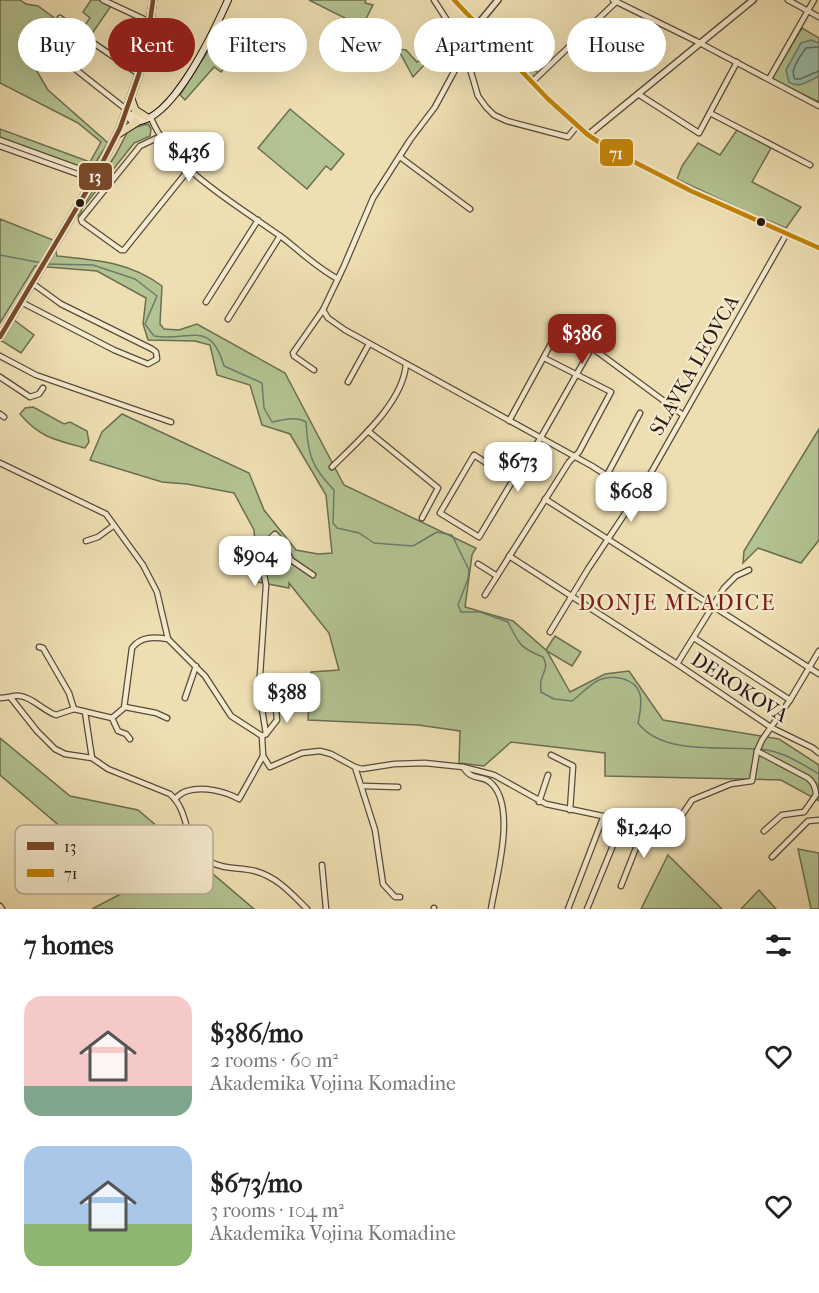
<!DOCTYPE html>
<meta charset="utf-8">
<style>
body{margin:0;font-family:"IM FELL French Canon",serif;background:#f2f2f2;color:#222;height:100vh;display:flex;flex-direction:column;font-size:22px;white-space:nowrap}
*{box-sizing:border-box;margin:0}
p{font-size:20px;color:#767676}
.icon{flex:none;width:33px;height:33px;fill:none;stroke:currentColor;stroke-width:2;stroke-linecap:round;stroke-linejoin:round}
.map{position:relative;height:909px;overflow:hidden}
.drawer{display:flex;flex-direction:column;background:#fff;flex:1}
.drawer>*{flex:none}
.hud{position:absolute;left:18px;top:18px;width:783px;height:54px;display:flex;gap:12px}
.price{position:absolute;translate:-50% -51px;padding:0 14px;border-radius:12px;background:#fff;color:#222;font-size:20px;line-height:39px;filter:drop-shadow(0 2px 3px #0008)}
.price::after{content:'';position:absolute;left:50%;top:36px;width:18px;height:14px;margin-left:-9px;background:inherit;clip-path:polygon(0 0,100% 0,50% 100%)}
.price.on{background:#8f2418;color:#fff}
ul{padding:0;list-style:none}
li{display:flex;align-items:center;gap:18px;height:150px;padding:0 24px}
li span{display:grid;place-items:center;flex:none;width:168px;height:120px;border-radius:18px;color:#555}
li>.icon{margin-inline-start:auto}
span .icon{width:72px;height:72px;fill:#fffc;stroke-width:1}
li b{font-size:26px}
h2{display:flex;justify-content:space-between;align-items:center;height:72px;padding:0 24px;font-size:26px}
.tag{padding:0 21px;border-radius:27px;background:#fff;box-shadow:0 6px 24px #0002;font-size:21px;line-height:54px}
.tag.on{background:#8f2418;color:#fff}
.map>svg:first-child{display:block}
</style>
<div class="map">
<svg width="819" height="909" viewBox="0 0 819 909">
<rect width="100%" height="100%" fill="#eedfb2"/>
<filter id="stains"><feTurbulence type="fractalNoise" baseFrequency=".00333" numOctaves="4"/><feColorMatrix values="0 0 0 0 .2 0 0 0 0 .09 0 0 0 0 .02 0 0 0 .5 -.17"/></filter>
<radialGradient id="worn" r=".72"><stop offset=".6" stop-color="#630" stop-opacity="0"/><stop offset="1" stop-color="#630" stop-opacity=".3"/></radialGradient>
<g fill="#b3c391" stroke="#6c6e52" stroke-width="1.5">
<path d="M 0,0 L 20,0 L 26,4 L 38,6 L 68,28 L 32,63 L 48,90 L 108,143 L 85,179 L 0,149 L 0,129 L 90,162 L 101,142 L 78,123 L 0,83 Z"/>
<path d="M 91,0 L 99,0 L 111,6 L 89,38 L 81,31 L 90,18 L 83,12 Z"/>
<path d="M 309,0 L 366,0 L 365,3 L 373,5 L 349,52 L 333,43 L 347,19 Z"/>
<path d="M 493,19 L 501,30 L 499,33 L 539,74 L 533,77 L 528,74 L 489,35 L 487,29 Z"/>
<path d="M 449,27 L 460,46 L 458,59 L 417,48 L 418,37 Z"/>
<path d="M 802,28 L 819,38 L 819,102 L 771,79 Z"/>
<path d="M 211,46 L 233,59 L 221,72 L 214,67 L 185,100 L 180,95 Z"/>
<path d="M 398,49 L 406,50 L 417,62 L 421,60 L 426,63 L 413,77 Z"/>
<path d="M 290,109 L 344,154 L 331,170 L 326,166 L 307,189 L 258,148 Z"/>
<path d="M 148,124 L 151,129 L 150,136 L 134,143 L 81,210 L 82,212 L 78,216 L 77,215 L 116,154 L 128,131 L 136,127 Z"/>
<path d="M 739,127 L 771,148 L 752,182 L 801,207 L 786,228 L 747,212 L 677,179 L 682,166 L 698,143 L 720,155 Z"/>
<path d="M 0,219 L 53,240 L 57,256 C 96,260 130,262 162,286 L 160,324 L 164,329 L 179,330 L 197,324 L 285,373 L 344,485 L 476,548 L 472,555 L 465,607 L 513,621 L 546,650 L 555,636 L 581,652 L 572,666 L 547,651 L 570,692 L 605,674 L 629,671 L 663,720 L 779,739 L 819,765 L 819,801 L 781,780 L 605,776 L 605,753 L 511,742 L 484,766 L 459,763 L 460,731 L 418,725 L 308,720 L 311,672 L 339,670 L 329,633 L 289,583 L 289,588 L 258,582 L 254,530 L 234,493 L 187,484 L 162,482 L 90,460 L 102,432 L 122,414 L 249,473 L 264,510 L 296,550 L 318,554 L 332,553 L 326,495 L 290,434 L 262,425 L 250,385 L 217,375 L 210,345 L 195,341 L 148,340 L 143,324 L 146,298 L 97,271 L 35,266 L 0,323 Z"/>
<path d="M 14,320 L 34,335 L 21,353 L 2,341 Z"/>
<path d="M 33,407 L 64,424 L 70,422 L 87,431 L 89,442 L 85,448 C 56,440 40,438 20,414 L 25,408 Z"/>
<path d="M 819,429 L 819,540 L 801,563 L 758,548 L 743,563 L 744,551 Z"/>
<path d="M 0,738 L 70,796 L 138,810 L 254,909 L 92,909 L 132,888 L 0,775 Z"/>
<path d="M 798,849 L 819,853 L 819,909 L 811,909 Z"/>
<path d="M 668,855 L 722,909 L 641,909 Z"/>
<path d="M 759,890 L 776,909 L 741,909 Z"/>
</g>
<path fill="#99bdaa" stroke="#6b7c6e" stroke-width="1.5" d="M 811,40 L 819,43 L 819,76 C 809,81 799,89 789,82 L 786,70 L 801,43 Z"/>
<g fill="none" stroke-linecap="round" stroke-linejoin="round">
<path stroke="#606c5e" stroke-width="1.5" d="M 819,47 L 806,48 C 800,57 789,70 795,79 L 800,79 L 819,71"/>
<g stroke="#6b7c6e" stroke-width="1.5">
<path d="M 0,255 L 42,263"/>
<path d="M 47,264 L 93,265 L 135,279 L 157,296 L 145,324 L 154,336 C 190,342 210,318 224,366 L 262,383 L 264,408 L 272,422 C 284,420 295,416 306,422 C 308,455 311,466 334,490 L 333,523 L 337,528 L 359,533 L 374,543 L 413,546 L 437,532 L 452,535 L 469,570 L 468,579 L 458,605 L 461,612 L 480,612 L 508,622 C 519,644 520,648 543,657 C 549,667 543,672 541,681 C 540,685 541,688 541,692 L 554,699 L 572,701 C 580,695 589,685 599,680 C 613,674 635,678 640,694 C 642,703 640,714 638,723 C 662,755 720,746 755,749"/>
<path d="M 760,749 C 783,751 800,763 819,774"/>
</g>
<g stroke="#584b3b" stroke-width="7">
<g id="minor">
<path d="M 103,0 L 150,22"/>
<path d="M 434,0 L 463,45 L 478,96 L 486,107 L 494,115 L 507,121 L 568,137 L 577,126"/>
<path d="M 613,0 L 696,41 L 819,106"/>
<path d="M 788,0 L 819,17"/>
<path d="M 60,18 L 86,38 L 139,74"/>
<path d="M 490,37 L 466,56 L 455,70 L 435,107 L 410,140 L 373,198 L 344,266 L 323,310 L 328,318 L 345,330 L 592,466 L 637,495"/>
<path d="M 65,61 L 127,110"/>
<path d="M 769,79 L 814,0"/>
<path d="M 532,82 L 617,1"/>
<path d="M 638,94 L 699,133 L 737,62"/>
<path d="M 710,113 L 810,165"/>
<path d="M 151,118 C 172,170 239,206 283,238 C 301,252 317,268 338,279"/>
<path d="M 159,137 L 140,146 L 81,219 L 82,222 L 121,250 L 124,250 L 190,168"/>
<path d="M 0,140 L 88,172 L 90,175"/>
<path d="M 0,146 L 86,177 L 90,175 L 95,177"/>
<path d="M 400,157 L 470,209"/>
<path d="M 21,302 L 114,350 L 148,364 L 157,359 L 156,352 L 152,349 L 61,304 L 32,283"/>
<path d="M 206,302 L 258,220"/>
<path d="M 228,319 L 280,236"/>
<path d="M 576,336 L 683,415"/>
<path d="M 0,356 L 36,375 L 171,422"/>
<path d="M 314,370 L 294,356 L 293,353 L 323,310"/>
<path d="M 0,377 L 30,397 L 39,394 L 43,388"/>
<path d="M 348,382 L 369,344"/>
<path d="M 0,414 L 4,417"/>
<path d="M 509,421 L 559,329"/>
<path d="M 368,431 L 438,488 L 422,518"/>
<path d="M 0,463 L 106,514 L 143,565 L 157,592 L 168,639 L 205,676 L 231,716 L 262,736 L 263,756 L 270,767 L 302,753 L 320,751 L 331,754 L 355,767 L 362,769 L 394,764 L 425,763 L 463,767 L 494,775 L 546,804 L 645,825 L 665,819 L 680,818 L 692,800 L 731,784 L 752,781 L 757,751 L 762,740 L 790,700 L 819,651"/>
<path d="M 332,467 C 358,441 403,403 406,364"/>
<path d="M 607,475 L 640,413"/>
<path d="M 513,480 L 474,455 L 440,513 L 479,537 L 513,480 L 515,476 L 540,439 L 592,347"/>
<path d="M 545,499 L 819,674"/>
<path d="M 86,541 L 98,537 L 113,526"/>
<path d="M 509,556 L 677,664 L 772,728 L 813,748 L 819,753"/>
<path d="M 478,564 L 497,576"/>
<path d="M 485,595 L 569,462 L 579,452 L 611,392 L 544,358"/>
<path d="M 550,632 L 588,569 L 644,485 L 787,233"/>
<path d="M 694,638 L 790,700"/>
<path d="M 39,647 L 43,648 L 69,693 L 74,709"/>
<path d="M 677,664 L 724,588 L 736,576 L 749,570"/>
<path d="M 0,698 C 7,698 14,695 20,696 C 32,697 44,711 56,715 L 74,709 L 112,718 L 124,708 L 132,648 C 141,636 154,637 168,639"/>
<path d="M 11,698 L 37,731 L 55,749 L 65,754 L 92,758 L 108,769 L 170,794 C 192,814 181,843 209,861 C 223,870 240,867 255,871 C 277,877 291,893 307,909"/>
<path d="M 185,698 L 196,666"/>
<path d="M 125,707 L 156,713 L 167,718"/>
<path d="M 85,712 L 92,758"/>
<path d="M 112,718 L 118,731 L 126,734 L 130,739"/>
<path d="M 266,734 L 277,720 L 276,709 L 278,699"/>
<path d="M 262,736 L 266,734 L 259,690 L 266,585 L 259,549 L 275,534 L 281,540 L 291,560 L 313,575"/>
<path d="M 757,751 L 808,778 C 813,782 816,788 816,795 L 804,812 L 782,815 L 764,831"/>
<path d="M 551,755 L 573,766 L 570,810"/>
<path d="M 355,767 L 375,830 L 383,884 L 395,897 L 400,897"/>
<path d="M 463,767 C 473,783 483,773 493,785 C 516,811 496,878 491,909"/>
<path d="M 362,786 L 398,787"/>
<path d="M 175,799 C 178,796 183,792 187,791 C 203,786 224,791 239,799 L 263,756"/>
<path d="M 539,802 L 548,775"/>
<path d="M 772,857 L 808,821 L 819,820"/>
<path d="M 322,865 L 326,909"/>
<path d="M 621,886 L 645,825"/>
<path d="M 0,906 L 2,909"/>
<path d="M 434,908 L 434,909"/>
<path d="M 568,909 L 603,818"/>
<path d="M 587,909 L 623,821"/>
</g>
</g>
<g stroke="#584b3b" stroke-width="8">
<g id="tertiary">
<path d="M 454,0 L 548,99 L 588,135 L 611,150 L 691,191 L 819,248"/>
<path d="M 478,24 L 498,0"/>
<path d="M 588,135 L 753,0"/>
</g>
</g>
<g stroke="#261a13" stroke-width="8">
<g id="secondary">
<path d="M 126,114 L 132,121 C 170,128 215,29 228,0"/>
<path d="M 126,114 L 146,117"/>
</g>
</g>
<g stroke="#261a13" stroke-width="9">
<g id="primary">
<path d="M 131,99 L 135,110 L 146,117"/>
<path d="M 118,134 L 137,122"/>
<path d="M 0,337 L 95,177 L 120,128 L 139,74 L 150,22 L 153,0"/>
</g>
</g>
<use href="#minor" stroke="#f4eacd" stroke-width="4.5"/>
<use href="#tertiary" stroke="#f4eacd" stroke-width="5"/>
<use href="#secondary" stroke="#f4eacd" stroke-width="6"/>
<use href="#primary" stroke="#eedfb2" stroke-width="7"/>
<g stroke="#f4eacd" stroke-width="9">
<path id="bus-1" d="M 0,337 L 95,177 L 120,128 L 139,74 L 150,22 L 153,0"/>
</g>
<g stroke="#f4eacd" stroke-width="9">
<path id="bus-2" d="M 454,0 L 548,99 L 588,135 L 611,150 L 691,191 L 819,248"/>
</g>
<use href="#bus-1" stroke="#7a4b2a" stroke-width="4.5"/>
<use href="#bus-2" stroke="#c38305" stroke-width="4.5"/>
</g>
<g fill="#261a13" stroke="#f4eacd" stroke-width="2">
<circle cx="80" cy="203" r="5"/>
<circle cx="761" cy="222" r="5"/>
</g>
<g text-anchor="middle" stroke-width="4.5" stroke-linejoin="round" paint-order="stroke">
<g font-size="20" fill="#261a13" stroke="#f4eacd">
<text transform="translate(694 365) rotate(-60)" y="7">SLAVKA LEOVCA</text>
<text transform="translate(740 687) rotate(33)" y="7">DEROKOVA</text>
</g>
<g font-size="22" letter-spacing="1.5" fill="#7a1f14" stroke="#f4eacd">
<text x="677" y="610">DONJE MLADICE</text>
</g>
</g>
<rect x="15" y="825" width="198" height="69" rx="9" fill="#f4eacd" stroke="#b6ac95" stroke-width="1.5"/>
<rect x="27" y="842" width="27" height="8" fill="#7a4b2a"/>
<rect x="27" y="869" width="27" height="8" fill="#c38305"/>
<g font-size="16" fill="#261a13">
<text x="64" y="852">13</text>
<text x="64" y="879">71</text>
</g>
<g stroke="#f4eacd" stroke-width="2">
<rect x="599" y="138" width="35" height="29" rx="6" fill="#c38305"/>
<rect x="78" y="162" width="35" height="29" rx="6" fill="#7a4b2a"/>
</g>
<g font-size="16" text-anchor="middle" font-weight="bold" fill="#fff">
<text x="616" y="159">71</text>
<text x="95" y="182">13</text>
</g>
<rect width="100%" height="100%" filter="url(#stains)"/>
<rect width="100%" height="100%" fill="url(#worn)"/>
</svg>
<b class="price" style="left:189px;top:183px">$436</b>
<b class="price on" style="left:582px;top:365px">$386</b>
<b class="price" style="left:518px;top:493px">$673</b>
<b class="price" style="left:631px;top:523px">$608</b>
<b class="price" style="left:255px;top:587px">$904</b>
<b class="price" style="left:287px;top:724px">$388</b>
<b class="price" style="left:644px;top:859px">$1,240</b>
<div class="hud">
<a class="tag">Buy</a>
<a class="tag on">Rent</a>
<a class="tag">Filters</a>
<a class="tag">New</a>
<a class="tag">Apartment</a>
<a class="tag">House</a>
</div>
</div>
<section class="drawer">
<h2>7 homes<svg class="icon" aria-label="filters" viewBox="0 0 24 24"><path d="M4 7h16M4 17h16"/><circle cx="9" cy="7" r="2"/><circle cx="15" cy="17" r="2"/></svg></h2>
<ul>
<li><span style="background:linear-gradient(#f6c9c9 75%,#7fa58c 0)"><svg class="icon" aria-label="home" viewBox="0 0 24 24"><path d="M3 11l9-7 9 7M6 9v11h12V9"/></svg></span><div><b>$386/mo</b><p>2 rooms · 60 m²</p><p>Akademika Vojina Komadine</p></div><svg class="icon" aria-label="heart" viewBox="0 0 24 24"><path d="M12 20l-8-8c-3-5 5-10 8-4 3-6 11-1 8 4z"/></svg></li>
<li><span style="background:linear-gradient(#a9c7e8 65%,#8fb573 0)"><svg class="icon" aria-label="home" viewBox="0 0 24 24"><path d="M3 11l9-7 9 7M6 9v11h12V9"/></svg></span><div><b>$673/mo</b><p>3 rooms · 104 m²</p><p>Akademika Vojina Komadine</p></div><svg class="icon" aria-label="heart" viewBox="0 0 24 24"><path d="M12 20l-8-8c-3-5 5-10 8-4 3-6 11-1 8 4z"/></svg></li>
</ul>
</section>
